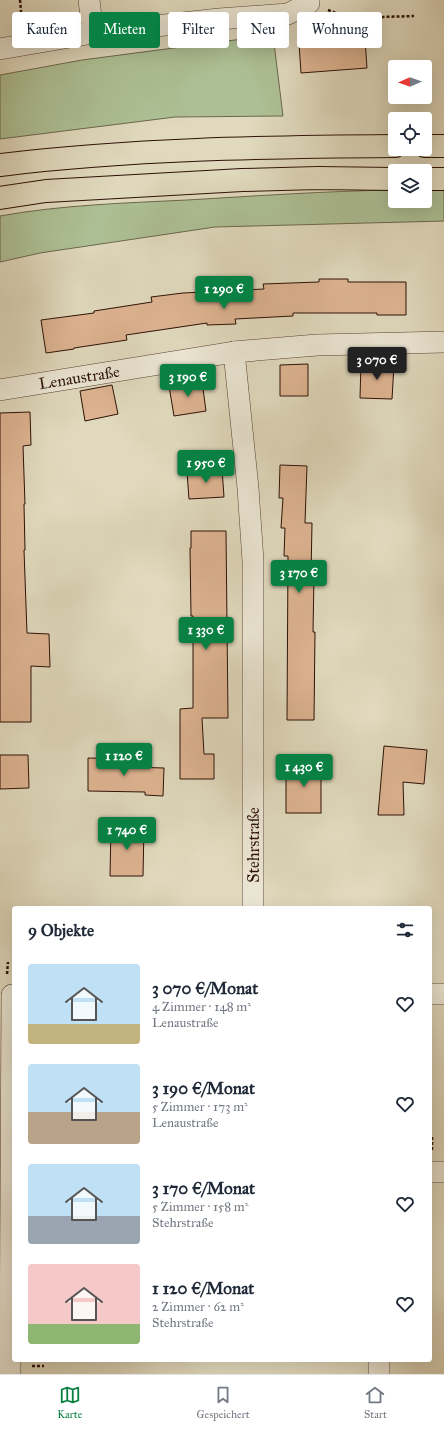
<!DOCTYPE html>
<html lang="de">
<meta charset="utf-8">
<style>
body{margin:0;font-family:"IM FELL Great Primer",serif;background:#f2f2f3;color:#1f2937;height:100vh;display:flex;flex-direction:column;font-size:15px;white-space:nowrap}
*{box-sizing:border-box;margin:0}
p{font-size:13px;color:#747a83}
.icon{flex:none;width:22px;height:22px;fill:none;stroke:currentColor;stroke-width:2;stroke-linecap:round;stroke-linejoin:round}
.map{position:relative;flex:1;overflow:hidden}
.side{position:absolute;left:12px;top:906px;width:420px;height:456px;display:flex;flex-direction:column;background:#fff;border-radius:4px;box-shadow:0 4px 16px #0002}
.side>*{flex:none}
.top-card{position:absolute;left:12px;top:12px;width:420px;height:36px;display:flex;gap:8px}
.needle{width:26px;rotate:268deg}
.controls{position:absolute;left:388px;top:60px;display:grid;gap:8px}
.controls a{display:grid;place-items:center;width:44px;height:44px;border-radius:4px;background:#fff;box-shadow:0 4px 16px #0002;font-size:20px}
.price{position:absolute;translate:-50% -34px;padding:0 9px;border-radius:4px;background:#0b8043;color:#fff;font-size:13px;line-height:26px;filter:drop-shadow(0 1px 2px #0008)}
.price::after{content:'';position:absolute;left:50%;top:24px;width:12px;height:9px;margin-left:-6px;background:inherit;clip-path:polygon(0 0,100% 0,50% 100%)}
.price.selected{background:#222;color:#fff}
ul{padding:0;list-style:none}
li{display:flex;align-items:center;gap:12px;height:100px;padding:0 16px}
li span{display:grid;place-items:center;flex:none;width:112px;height:80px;border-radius:4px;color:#555}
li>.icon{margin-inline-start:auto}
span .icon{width:48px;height:48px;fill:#fffc;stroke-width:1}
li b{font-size:17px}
h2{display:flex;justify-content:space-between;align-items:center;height:48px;padding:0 16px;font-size:17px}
.pill{padding:0 14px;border-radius:4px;background:#fff;box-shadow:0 4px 16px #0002;font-size:14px;line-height:36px}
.pill.selected{background:#0b8043;color:#fff}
.tab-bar{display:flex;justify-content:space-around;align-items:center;height:56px;border-top:1px solid #e0e1e3;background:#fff;font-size:11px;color:#747a83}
.tab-bar a{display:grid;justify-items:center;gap:2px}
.tab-bar .selected{color:#0b8043}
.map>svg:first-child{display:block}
</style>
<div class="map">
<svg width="444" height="1374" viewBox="0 0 444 1374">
<rect width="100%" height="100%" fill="#e0d9bd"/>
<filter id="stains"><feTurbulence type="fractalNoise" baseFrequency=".005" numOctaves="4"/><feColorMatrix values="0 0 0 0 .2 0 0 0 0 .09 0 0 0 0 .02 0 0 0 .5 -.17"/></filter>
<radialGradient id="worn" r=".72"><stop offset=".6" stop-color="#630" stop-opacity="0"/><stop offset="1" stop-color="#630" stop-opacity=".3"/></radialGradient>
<g fill="#adc095" stroke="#6c684e">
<path d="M 273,35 L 283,116 L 175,117 L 0,139 L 0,75 L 82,60 Z"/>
<path d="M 395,190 L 395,201 L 425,201 L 425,190 L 444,190 L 444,221 L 215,227 L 40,253 L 0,262 L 0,216 C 61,205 125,203 187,200 C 256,196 325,191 395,190 Z"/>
</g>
<g fill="#ddb391" stroke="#2c1107">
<path d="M 365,39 L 367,68 L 301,73 L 299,43 Z"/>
<path d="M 319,279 L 348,279 L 348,282 L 406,282 L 406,315 L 377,315 L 377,313 L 293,313 L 293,316 L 235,319 L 236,324 L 207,325 L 207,323 L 126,335 L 127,340 L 74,348 L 74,349 L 46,353 L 41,320 L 94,313 L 94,311 L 152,302 L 151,297 L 183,293 L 264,289 L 263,284 L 319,282 Z"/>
<path d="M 361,363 L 394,365 L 392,399 L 360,398 Z"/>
<path d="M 308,364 L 308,396 L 280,396 L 280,365 Z"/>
<path d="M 202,381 L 206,411 L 174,416 L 169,386 Z"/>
<path d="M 112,385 L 118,414 L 85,421 L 80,391 Z"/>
<path d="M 30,412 L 31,445 L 23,446 L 25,504 L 24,504 L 25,550 L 24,550 L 27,633 L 49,634 L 50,667 L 31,666 L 31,722 L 0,722 L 0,413 Z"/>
<path d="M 280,465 L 307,466 L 305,523 L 312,523 L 311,575 L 314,575 L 313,632 L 315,632 L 314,720 L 287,720 L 288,556 L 284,556 L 285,528 L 281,528 L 283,498 L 279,498 Z"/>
<path d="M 222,469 L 224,497 L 189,499 L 187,472 Z"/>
<path d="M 191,531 L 226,531 L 228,718 L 202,718 L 204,754 L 214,754 L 214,779 L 180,779 L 180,709 L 193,708 L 193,616 L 191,616 L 190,548 L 191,548 Z"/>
<path d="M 384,746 L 427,750 L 424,784 L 403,782 L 404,815 L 378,815 Z"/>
<path d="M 0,755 L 28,755 L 29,788 L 0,789 Z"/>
<path d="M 88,758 L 129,759 L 128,767 L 164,768 L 163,796 L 145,795 L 145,792 L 88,791 Z"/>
<rect x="286" y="763" width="35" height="50"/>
<path d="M 111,826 L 144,826 L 143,876 L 110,876 Z"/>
</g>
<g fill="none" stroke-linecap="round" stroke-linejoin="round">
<g stroke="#594334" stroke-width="22">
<g id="minor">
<path d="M 89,0 L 93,33"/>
<path d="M 0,49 L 93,33 L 219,19 L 288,14 L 309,3 L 309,0"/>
<path d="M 234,352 L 248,488 L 253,561 L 253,908"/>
<path d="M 0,390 L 234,352 L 317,345 L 444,342"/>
<path d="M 430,994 L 444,994"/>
<path d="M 430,1172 L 444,1172"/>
<path d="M 379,1360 L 379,1374"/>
<path d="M 10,1374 L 12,995"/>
</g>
</g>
<g stroke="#2c1107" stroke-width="24">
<g id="motorway">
<path d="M 425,146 L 444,146"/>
<path d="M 0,165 C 131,149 263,147 395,146"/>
<path d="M 425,179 L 444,179"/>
<path d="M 0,198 L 46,191 L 242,180 L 318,178 L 395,179"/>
</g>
</g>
<g stroke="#2c1107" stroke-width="2.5" stroke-dasharray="3 2" stroke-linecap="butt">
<path d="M 20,0 L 22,23"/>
<path d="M 328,10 L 349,18 L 414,16"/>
<path d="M 7,974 L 8,962"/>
<path d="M 432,1137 L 432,1151"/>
<path d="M 32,1366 L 44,1366"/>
</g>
<use href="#minor" stroke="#ebe6d4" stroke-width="21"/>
<use href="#motorway" stroke="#e0d9bd" stroke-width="22"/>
</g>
<g text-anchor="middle" stroke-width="4" stroke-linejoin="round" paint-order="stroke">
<g font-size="16" fill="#2c1107" stroke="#ebe6d4">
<text transform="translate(79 377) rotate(-9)" y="6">Lenaustraße</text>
<text transform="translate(253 845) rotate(-90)" y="6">Stehrstraße</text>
</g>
</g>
<rect width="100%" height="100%" filter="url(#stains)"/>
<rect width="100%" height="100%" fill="url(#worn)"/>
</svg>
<div class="controls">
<a><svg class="needle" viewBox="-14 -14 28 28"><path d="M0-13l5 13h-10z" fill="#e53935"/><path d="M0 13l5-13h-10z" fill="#747a83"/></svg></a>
<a><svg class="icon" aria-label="locate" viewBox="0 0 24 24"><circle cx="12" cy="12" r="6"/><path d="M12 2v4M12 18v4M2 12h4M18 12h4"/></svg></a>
<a><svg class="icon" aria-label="layers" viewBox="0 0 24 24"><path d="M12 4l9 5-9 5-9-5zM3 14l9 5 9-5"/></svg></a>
</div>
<b class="price" style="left:224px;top:310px">1 290 €</b>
<b class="price selected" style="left:377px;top:381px">3 070 €</b>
<b class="price" style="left:188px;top:398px">3 190 €</b>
<b class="price" style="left:206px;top:484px">1 950 €</b>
<b class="price" style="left:299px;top:594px">3 170 €</b>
<b class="price" style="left:206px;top:651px">1 330 €</b>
<b class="price" style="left:124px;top:777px">1 120 €</b>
<b class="price" style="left:304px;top:788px">1 430 €</b>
<b class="price" style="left:127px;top:851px">1 740 €</b>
<div class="top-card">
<a class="pill">Kaufen</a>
<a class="pill selected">Mieten</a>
<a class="pill">Filter</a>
<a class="pill">Neu</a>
<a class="pill">Wohnung</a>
</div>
<section class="side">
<h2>9 Objekte<svg class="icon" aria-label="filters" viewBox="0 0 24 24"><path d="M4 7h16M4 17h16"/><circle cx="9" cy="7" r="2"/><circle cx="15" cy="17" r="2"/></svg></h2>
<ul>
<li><span style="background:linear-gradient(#bfe0f5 75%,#c2b280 0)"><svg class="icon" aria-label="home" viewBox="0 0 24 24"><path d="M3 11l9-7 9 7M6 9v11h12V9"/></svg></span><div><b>3 070 €/Monat</b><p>4 Zimmer · 148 m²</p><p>Lenaustraße</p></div><svg class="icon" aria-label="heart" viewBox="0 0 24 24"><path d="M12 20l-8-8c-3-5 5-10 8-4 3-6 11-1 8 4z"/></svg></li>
<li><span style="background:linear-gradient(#bfe0f5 60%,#b9a48a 0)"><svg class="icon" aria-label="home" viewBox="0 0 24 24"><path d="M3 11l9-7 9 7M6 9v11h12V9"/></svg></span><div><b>3 190 €/Monat</b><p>5 Zimmer · 173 m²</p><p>Lenaustraße</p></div><svg class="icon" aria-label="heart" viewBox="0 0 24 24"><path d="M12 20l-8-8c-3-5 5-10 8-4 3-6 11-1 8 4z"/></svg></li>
<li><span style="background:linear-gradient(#bfe0f5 65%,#9aa5b1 0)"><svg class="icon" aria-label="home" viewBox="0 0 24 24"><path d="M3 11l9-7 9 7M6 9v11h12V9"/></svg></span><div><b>3 170 €/Monat</b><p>5 Zimmer · 158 m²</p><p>Stehrstraße</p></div><svg class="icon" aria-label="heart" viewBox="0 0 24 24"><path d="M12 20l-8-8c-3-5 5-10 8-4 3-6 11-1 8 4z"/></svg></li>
<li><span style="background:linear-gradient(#f6c9c9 75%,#8fb573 0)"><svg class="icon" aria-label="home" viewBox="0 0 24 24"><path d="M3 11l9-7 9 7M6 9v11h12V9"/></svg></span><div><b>1 120 €/Monat</b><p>2 Zimmer · 62 m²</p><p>Stehrstraße</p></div><svg class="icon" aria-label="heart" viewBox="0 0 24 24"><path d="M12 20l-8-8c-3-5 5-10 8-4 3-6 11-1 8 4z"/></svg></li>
</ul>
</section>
</div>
<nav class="tab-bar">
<a class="selected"><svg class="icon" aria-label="map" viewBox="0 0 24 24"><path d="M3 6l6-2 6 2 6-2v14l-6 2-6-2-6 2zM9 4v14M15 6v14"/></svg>Karte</a>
<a><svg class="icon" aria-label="saved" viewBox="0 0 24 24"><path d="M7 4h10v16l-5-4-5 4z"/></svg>Gespeichert</a>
<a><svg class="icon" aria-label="home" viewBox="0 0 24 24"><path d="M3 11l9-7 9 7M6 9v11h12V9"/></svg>Start</a>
</nav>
